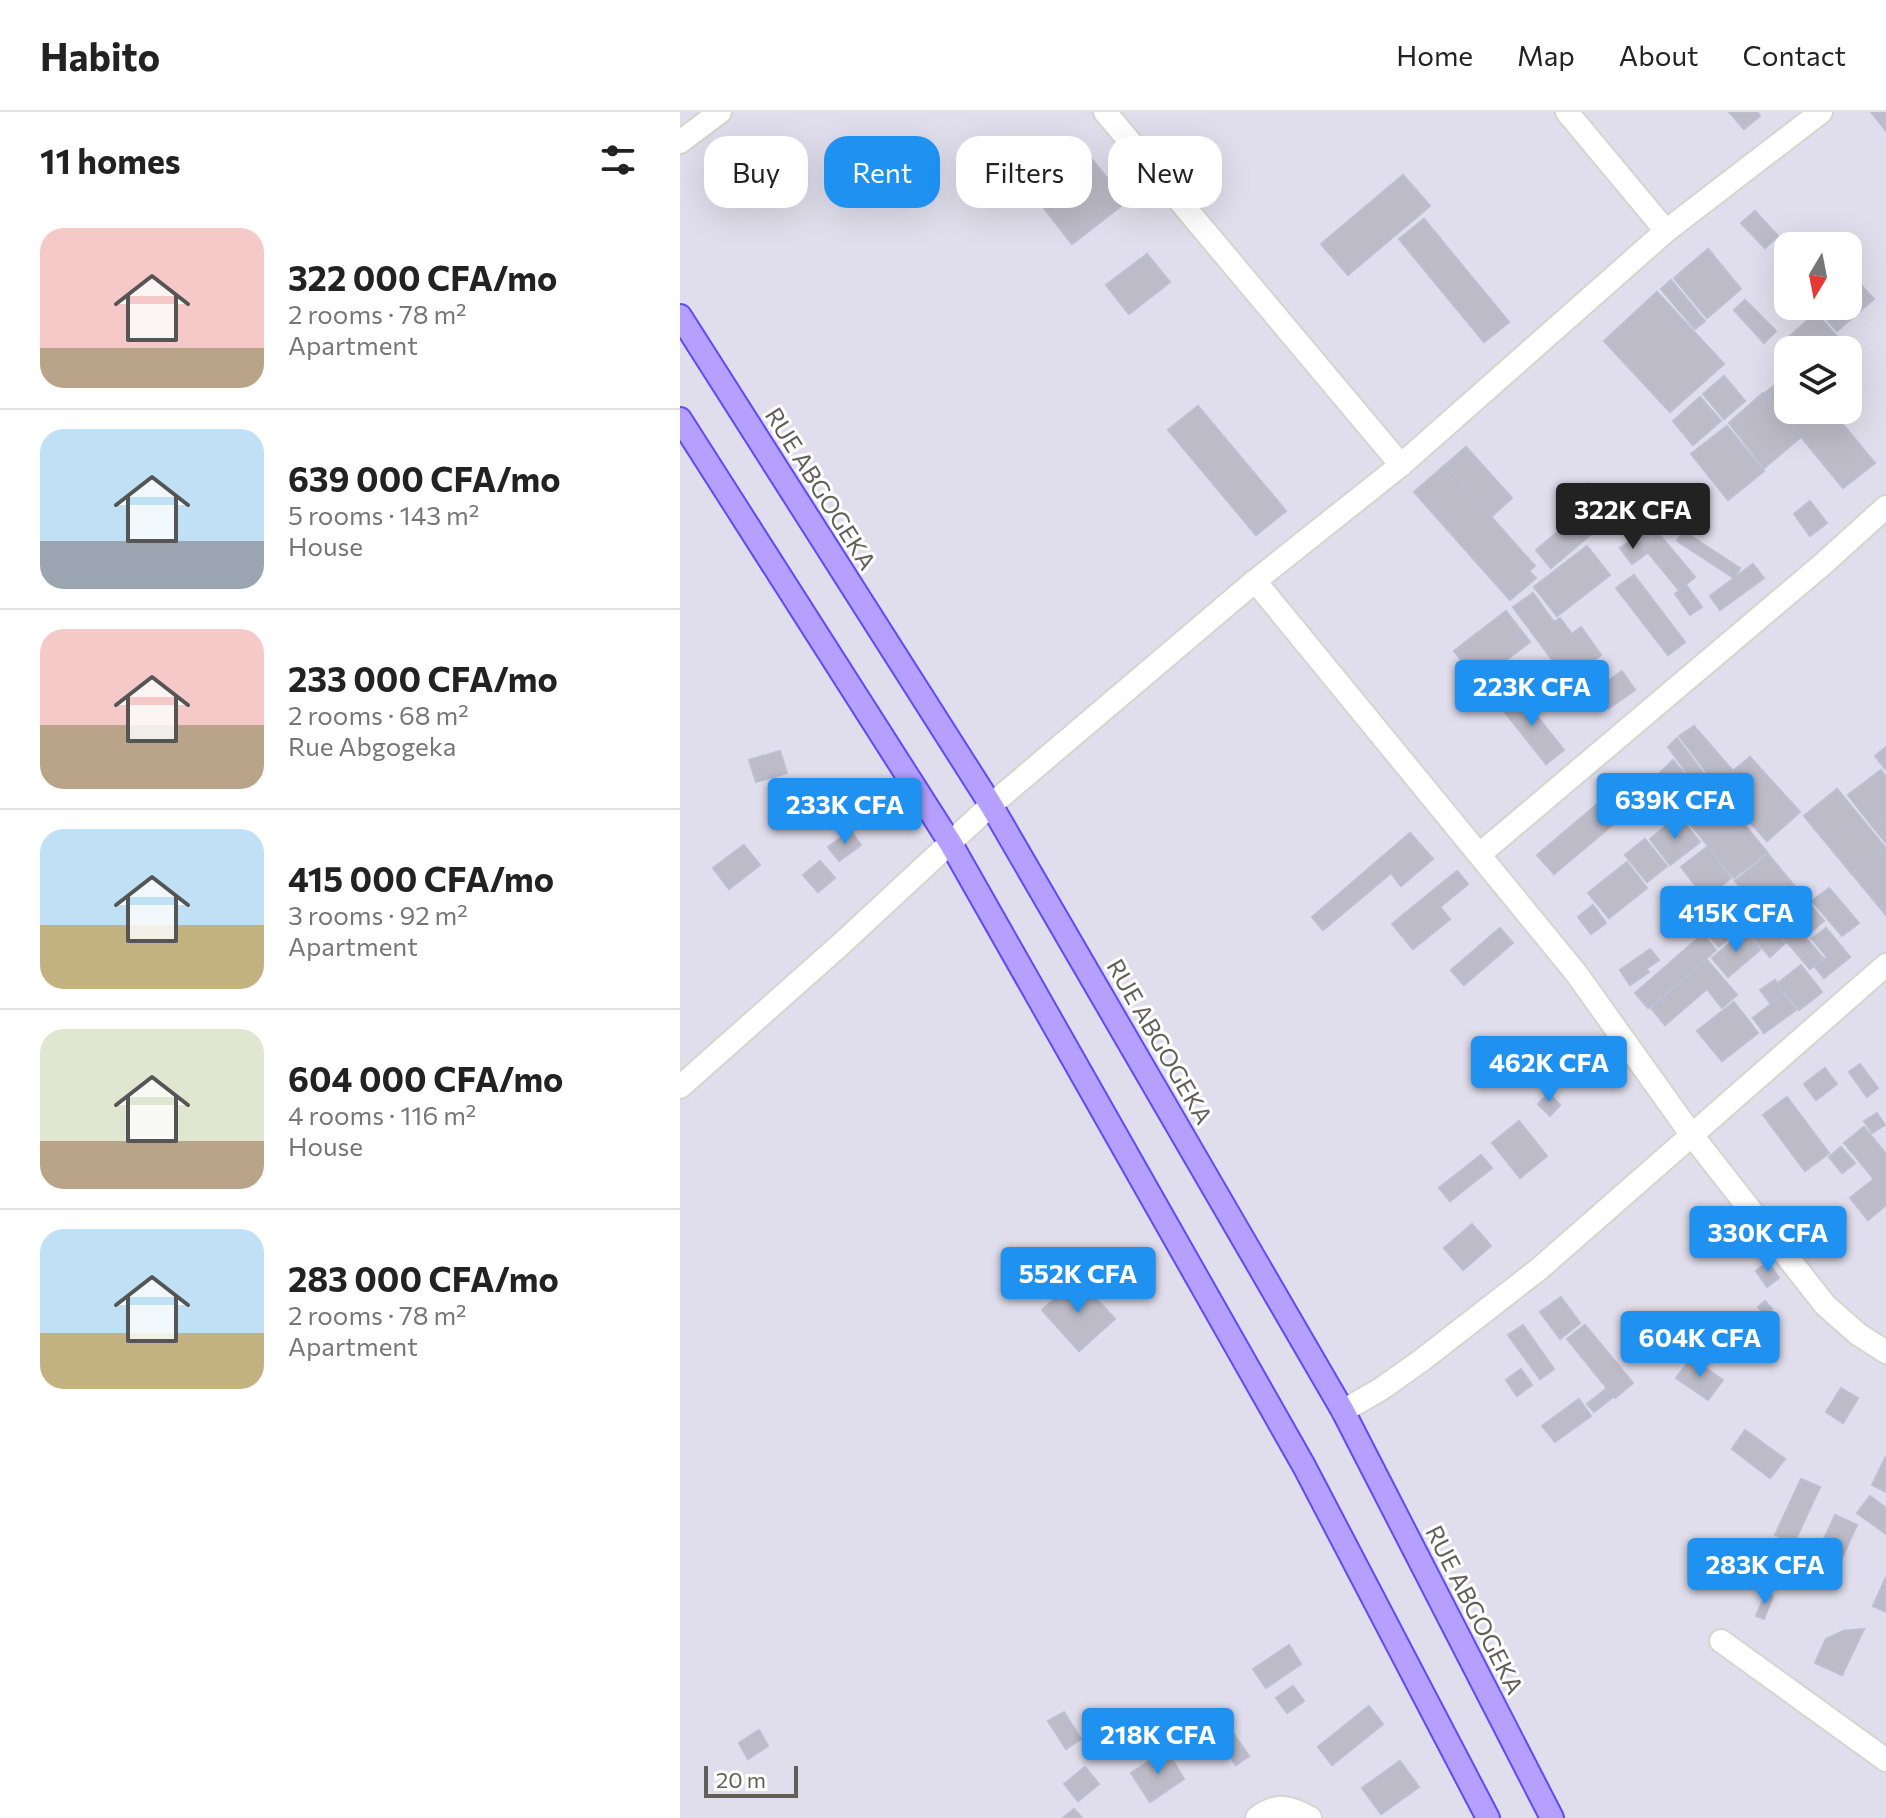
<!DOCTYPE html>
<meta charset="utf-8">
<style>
body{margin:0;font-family:Commissioner,sans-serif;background:#f6f6f6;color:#222;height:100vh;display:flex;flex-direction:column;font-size:30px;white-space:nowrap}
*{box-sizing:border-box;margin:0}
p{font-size:26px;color:#767676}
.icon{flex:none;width:44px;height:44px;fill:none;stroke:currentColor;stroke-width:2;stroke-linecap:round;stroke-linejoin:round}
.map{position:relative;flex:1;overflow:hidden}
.sheet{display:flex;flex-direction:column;background:#fff;width:680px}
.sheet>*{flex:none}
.guide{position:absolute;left:24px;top:24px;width:760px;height:72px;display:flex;gap:16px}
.needle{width:52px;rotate:190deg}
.tools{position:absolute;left:1094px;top:120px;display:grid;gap:16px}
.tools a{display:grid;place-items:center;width:88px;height:88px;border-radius:16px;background:#fff;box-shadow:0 8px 32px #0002;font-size:40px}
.scale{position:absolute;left:24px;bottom:20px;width:94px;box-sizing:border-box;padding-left:8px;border:4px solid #616058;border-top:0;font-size:22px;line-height:28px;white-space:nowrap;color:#616058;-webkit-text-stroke:6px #fff;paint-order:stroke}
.price{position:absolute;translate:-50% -68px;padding:0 18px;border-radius:8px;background:#1f91f1;color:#fff;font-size:26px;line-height:52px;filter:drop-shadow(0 2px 4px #0008)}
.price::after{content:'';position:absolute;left:50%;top:48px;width:24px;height:18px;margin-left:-12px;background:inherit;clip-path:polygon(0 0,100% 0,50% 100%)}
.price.on{background:#222;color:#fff}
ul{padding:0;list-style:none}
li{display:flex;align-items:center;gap:24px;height:200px;padding:0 40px}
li+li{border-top:2px solid #e0e0e0}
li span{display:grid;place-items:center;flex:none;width:224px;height:160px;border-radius:24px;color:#555}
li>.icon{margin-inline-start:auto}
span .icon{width:96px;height:96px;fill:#fffc;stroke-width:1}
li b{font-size:34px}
h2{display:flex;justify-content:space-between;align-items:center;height:96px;padding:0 40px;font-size:34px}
.pill{padding:0 28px;border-radius:24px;background:#fff;box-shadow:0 8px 32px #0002;font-size:28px;line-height:72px}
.pill.on{background:#1f91f1;color:#fff}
header{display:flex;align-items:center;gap:48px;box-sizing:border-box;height:112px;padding:0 40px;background:#fff;border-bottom:2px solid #e0e0e0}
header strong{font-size:38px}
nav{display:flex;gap:44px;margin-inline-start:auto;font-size:28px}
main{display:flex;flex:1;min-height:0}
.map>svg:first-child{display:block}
</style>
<header>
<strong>Habito</strong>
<nav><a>Home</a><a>Map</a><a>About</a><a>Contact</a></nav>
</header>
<main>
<section class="sheet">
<h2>11 homes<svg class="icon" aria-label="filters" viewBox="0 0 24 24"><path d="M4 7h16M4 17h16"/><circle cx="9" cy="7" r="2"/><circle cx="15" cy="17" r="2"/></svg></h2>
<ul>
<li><span style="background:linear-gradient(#f6c9c9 75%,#b9a48a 0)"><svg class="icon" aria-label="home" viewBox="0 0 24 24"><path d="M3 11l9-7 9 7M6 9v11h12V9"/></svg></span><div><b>322 000 CFA/mo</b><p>2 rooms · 78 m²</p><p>Apartment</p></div></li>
<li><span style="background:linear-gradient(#bfe0f5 70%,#9aa5b1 0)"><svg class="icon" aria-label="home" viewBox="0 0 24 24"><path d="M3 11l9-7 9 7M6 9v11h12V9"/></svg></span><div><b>639 000 CFA/mo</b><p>5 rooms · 143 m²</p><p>House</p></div></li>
<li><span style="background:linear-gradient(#f6c9c9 60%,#b9a48a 0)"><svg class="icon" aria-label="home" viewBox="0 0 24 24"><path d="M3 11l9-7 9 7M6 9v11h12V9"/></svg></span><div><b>233 000 CFA/mo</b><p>2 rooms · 68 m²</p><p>Rue Abgogeka</p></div></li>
<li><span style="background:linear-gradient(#bfe0f5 60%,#c2b280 0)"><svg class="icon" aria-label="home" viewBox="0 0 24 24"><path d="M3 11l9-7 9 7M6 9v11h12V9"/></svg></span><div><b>415 000 CFA/mo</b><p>3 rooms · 92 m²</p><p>Apartment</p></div></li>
<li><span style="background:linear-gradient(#dfe7d0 70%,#b9a48a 0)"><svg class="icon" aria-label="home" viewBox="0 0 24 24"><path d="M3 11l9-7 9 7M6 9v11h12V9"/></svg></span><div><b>604 000 CFA/mo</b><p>4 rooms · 116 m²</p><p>House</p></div></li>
<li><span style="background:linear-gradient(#bfe0f5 65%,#c2b280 0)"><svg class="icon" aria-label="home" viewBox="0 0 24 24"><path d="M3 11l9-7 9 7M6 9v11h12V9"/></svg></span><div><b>283 000 CFA/mo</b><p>2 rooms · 78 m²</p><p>Apartment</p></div></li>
</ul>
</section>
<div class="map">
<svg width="1206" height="1706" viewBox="0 0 1206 1706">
<rect width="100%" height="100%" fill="#e0deec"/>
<g fill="#bcbbc7" stroke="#bebdd1" stroke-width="2">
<path d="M 1049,0 L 1077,0 L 1080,4 L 1064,17 Z"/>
<path d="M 1191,0 L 1206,0 L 1206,19 Z"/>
<path d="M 408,42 L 446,90 L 392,132 L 354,83 Z"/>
<path d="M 723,63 L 750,94 L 668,163 L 641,132 Z"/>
<path d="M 1075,99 L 1098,124 L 1085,136 L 1061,111 Z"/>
<path d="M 744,107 L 829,210 L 804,230 L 719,127 Z"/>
<path d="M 1028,137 L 1061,177 L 1027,206 L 994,166 Z"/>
<path d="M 467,142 L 490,170 L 449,202 L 426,173 Z"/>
<path d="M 1168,159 L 1194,187 L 1157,219 L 1135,194 L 1168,194 Z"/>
<path d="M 991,168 L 1025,209 L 1015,217 L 981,177 Z"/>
<path d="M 977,180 L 1044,252 L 990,300 L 924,229 Z"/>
<path d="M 1065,188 L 1096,219 L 1084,231 L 1054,198 Z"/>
<path d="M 1136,201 L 1176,246 L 1168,253 L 1168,238 L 1108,239 L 1102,231 Z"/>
<path d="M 1108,263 L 1108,298 L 1151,298 L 1195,351 L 1163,376 L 1085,281 Z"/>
<path d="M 1044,264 L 1065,289 L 1044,307 L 1023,282 Z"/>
<path d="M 1083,281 L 1121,325 L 1084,356 L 1049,311 Z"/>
<path d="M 1020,285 L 1041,309 L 1013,333 L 993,309 Z"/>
<path d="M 518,294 L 606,399 L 576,423 L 488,318 Z"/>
<path d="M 1047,314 L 1084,359 L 1048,388 L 1011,342 Z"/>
<path d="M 786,335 L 832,386 L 811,405 L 765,353 Z"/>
<path d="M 765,353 L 855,454 L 849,459 L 856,466 L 830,488 L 734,380 Z"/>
<path d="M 909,371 L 935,402 L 871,456 L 856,438 L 888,411 L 877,398 Z"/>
<path d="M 1130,389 L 1147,411 L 1130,424 L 1114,402 Z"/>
<path d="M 953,391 L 1015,465 L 999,478 L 938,404 Z"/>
<path d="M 1003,419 L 1060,456 L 1054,466 L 997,429 Z"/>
<path d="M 955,426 L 967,441 L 952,452 L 940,436 Z"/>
<path d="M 907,434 L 930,463 L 877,504 L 854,475 Z"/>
<path d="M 1073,452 L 1084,466 L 1040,498 L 1030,484 Z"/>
<path d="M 954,463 L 1005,530 L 988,543 L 936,476 Z"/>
<path d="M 1006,473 L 1022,495 L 1010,503 L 995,482 Z"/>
<path d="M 853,481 L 874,510 L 880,506 L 892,522 L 901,515 L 921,543 L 887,568 L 833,495 Z"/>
<path d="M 826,499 L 850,530 L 798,570 L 774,539 Z"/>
<path d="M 942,559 L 955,578 L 929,596 L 916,578 Z"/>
<path d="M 837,579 L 884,638 L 866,652 L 819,593 Z"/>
<path d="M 1014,614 L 1053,659 L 1070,645 L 1120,700 L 1087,729 L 1037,674 L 999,624 Z"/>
<path d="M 997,626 L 1033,674 L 1021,680 L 988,635 Z"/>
<path d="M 1206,635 L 1206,658 L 1195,644 Z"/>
<path d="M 100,639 L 107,661 L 76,670 L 69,648 Z"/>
<path d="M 993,648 L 1022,683 L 1033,674 L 1087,740 L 1054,766 L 974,667 Z"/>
<path d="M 1201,658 L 1206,665 L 1206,703 L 1192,714 L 1168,683 Z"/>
<path d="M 1157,677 L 1205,735 L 1172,762 L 1124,704 Z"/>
<path d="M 921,689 L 937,709 L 874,762 L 857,743 Z"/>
<path d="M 1206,703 L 1206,731 L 1192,714 Z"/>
<path d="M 999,704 L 1020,730 L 990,753 L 970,727 Z"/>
<path d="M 171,719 L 181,733 L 159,749 L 148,735 Z"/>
<path d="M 730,721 L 753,747 L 721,774 L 711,761 L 643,818 L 632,805 Z"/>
<path d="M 965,727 L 987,754 L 967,770 L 945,743 Z"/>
<path d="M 64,733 L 80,753 L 49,777 L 33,756 Z"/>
<path d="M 1027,735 L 1051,766 L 1025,786 L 1001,755 Z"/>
<path d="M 1205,735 L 1206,736 L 1206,803 L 1172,762 Z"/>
<path d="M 1088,742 L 1144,809 L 1125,825 L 1143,846 L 1130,857 L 1055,769 Z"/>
<path d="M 140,749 L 155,766 L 138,780 L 123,763 Z"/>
<path d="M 947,750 L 967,776 L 929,806 L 908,781 Z"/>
<path d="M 777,759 L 788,772 L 760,795 L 770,807 L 733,837 L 712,812 Z"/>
<path d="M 1149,776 L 1179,811 L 1162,824 L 1132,789 Z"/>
<path d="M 1063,787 L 1105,831 L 1090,845 L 1062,814 L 1039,835 L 1026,821 Z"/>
<path d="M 913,793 L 926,811 L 911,822 L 898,805 Z"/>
<path d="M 820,816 L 833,831 L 784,873 L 771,858 Z"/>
<path d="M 1146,816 L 1170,845 L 1144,866 L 1135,855 L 1147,845 L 1132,827 Z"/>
<path d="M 1064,819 L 1080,838 L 1048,865 L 1032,846 Z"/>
<path d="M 1023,822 L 1036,838 L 968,896 L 955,881 Z"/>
<path d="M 970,837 L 979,848 L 966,857 L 969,860 L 950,873 L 940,858 Z"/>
<path d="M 1027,848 L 1057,883 L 1042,896 L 1027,877 L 985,913 L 971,896 Z"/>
<path d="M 1121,853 L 1142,880 L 1119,898 L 1098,871 Z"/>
<path d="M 1095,868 L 1104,881 L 1090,891 L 1080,878 Z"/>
<path d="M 1104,882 L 1116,898 L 1084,921 L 1073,906 Z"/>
<path d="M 1054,890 L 1078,921 L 1042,949 L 1017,919 Z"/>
<path d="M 921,937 L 934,951 L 919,964 L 907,950 Z"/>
<path d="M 1180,952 L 1198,976 L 1187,985 L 1169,960 Z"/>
<path d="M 1145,956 L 1157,972 L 1136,988 L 1124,972 Z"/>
<path d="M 869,981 L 880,993 L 870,1004 L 858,992 Z"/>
<path d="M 1107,985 L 1149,1041 L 1125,1059 L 1083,1003 Z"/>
<path d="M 1197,1001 L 1205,1013 L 1192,1021 L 1184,1009 Z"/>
<path d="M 839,1009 L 867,1044 L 840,1066 L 812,1031 Z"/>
<path d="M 1184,1015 L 1206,1042 L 1206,1093 L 1188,1108 L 1170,1086 L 1194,1067 L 1164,1031 Z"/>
<path d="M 1161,1035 L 1175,1051 L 1162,1061 L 1149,1045 Z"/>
<path d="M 801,1043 L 812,1056 L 770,1089 L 759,1076 Z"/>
<path d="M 792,1112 L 811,1134 L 783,1158 L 764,1136 Z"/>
<path d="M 1088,1150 L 1099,1166 L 1087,1175 L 1076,1159 Z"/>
<path d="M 397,1166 L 435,1207 L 399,1239 L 362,1198 Z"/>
<path d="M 881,1185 L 900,1211 L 880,1227 L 860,1200 Z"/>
<path d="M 1085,1189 L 1092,1197 L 1085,1204 L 1078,1195 Z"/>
<path d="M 843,1213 L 874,1257 L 860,1267 L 828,1223 Z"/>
<path d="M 905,1213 L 953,1271 L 935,1286 L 887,1227 Z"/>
<path d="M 1011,1246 L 1043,1268 L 1028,1288 L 996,1266 Z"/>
<path d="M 841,1257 L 852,1273 L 837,1284 L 826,1268 Z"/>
<path d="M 927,1276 L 933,1285 L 914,1300 L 907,1292 Z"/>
<path d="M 1161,1276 L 1178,1286 L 1163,1311 L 1146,1300 Z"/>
<path d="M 899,1287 L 911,1304 L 875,1330 L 862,1314 Z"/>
<path d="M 1065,1318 L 1105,1347 L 1090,1366 L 1052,1337 Z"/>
<path d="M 1206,1344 L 1206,1380 L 1192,1373 Z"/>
<path d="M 1121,1367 L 1140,1375 L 1114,1431 L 1095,1423 Z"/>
<path d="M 1190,1384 L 1206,1396 L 1206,1422 L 1177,1401 Z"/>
<path d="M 1155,1403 L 1177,1413 L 1155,1461 L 1133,1451 Z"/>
<path d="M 1091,1451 L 1104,1456 L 1094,1476 L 1081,1470 Z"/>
<path d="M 1206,1465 L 1206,1500 L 1193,1494 Z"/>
<path d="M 1086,1481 L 1093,1484 L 1084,1507 L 1076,1504 Z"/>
<path d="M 1184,1517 L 1162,1563 L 1135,1551 L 1146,1527 L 1163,1519 Z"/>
<path d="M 609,1533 L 621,1552 L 586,1576 L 573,1557 Z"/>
<path d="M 613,1574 L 624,1589 L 607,1601 L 596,1586 Z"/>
<path d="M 689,1594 L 703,1612 L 652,1653 L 638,1635 Z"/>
<path d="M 384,1600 L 401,1627 L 386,1637 L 368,1609 Z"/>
<path d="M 79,1618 L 88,1634 L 68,1647 L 59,1631 Z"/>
<path d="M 553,1621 L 569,1644 L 556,1653 L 540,1630 Z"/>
<path d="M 486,1638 L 504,1667 L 470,1690 L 451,1661 Z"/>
<path d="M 720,1649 L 739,1675 L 701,1702 L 682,1676 Z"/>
<path d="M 405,1655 L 419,1672 L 398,1689 L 384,1672 Z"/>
<path d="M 394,1697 L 402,1706 L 383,1706 Z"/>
</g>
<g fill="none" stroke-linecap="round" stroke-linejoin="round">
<g stroke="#d4d5cd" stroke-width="26">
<g id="minor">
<path d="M 425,0 L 721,353"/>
<path d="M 887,0 L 986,119"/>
<path d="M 575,469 L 896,861 L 1011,1022 L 1145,1193 L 1178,1222 L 1206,1240"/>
<path d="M 800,742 L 1143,452 L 1206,395"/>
<path d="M 0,975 L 159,834 L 311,693 L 575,469 L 721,353 L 986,119 L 1141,0"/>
<path d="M 663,1299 L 701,1277 L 742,1248 L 859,1157 L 1206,853"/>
<path d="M 1041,1529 L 1206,1648"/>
<path d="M 577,1706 C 596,1691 610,1694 630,1706"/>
</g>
</g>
<g stroke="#d4d4ca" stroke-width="26">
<path id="secondary" d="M 0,30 L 40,0"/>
</g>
<g stroke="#5d4bf8" stroke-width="26">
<g id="primary">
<path d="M 0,204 L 311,693 L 663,1299 L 872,1706"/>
<path d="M 0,307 L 271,732 L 624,1354 L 808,1706"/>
</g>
</g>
<use href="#minor" stroke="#fff" stroke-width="22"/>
<use href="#secondary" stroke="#fff" stroke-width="22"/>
<use href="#primary" stroke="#b5a0ff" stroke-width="22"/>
</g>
<g text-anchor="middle" stroke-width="6" stroke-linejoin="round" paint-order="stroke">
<g font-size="24" fill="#616058" stroke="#fff">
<text transform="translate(140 377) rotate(58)" y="8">RUE ABGOGEKA</text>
<text transform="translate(479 930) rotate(60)" y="8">RUE ABGOGEKA</text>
<text transform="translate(794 1498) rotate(63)" y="8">RUE ABGOGEKA</text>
</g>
</g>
</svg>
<div class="tools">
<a><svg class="needle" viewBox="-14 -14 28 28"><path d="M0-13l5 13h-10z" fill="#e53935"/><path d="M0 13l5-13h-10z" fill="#767676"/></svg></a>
<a><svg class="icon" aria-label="layers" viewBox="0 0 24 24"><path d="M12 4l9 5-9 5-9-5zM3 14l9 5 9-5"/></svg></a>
</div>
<div class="scale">20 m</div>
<b class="price on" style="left:953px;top:439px">322K CFA</b>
<b class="price" style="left:852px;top:616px">223K CFA</b>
<b class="price" style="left:995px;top:729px">639K CFA</b>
<b class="price" style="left:165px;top:734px">233K CFA</b>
<b class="price" style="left:1056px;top:842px">415K CFA</b>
<b class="price" style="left:869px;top:992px">462K CFA</b>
<b class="price" style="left:1088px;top:1162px">330K CFA</b>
<b class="price" style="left:398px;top:1203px">552K CFA</b>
<b class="price" style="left:1020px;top:1267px">604K CFA</b>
<b class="price" style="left:1085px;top:1494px">283K CFA</b>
<b class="price" style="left:478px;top:1664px">218K CFA</b>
<div class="guide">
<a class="pill">Buy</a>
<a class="pill on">Rent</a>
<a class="pill">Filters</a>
<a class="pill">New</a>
</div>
</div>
</main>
